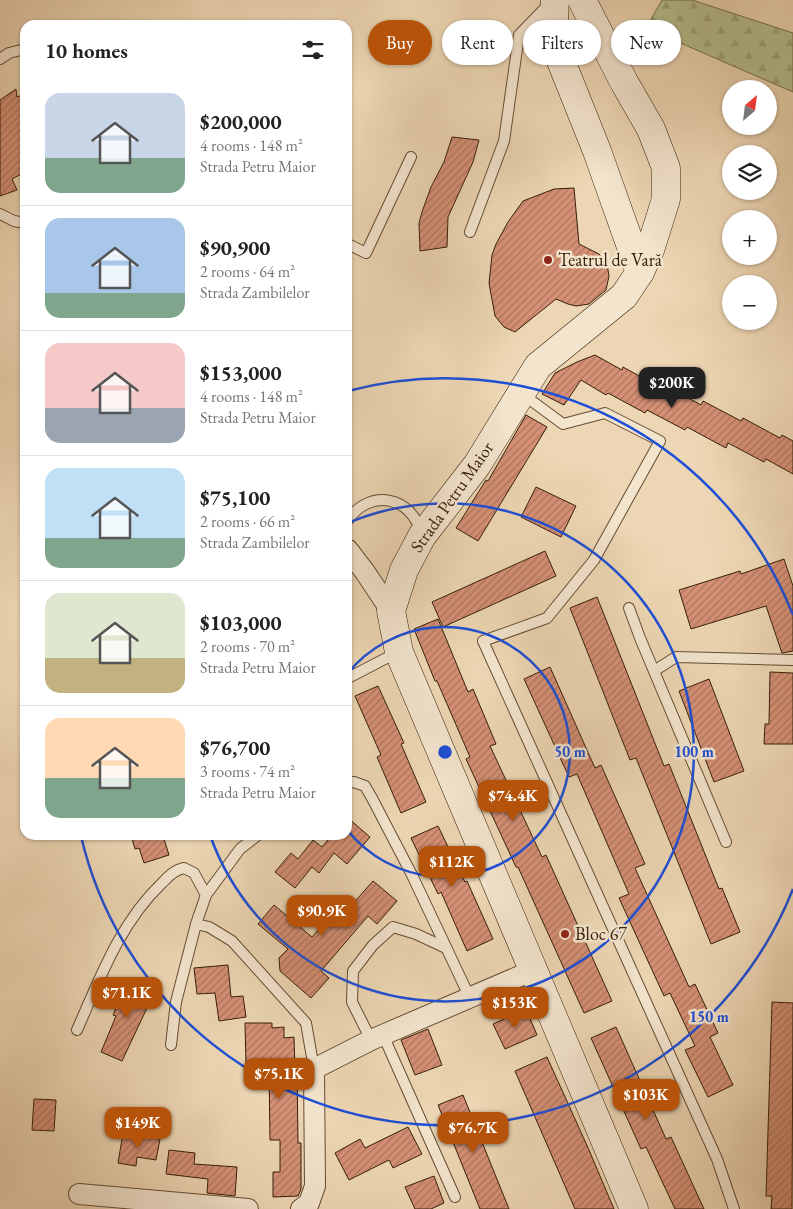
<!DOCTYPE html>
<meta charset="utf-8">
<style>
body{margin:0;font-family:"EB Garamond",serif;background:#f6f6f6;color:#222;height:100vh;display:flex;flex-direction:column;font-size:19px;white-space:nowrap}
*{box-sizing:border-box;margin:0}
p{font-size:16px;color:#767676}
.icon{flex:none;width:28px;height:28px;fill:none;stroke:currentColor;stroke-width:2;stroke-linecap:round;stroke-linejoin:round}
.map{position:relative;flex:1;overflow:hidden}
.drawer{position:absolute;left:20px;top:20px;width:332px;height:820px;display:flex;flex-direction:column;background:#fff;border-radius:15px;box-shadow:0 1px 4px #0004}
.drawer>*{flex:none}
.banner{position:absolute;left:368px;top:20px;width:350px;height:45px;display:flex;gap:10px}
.needle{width:32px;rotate:28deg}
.fabs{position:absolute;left:722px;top:80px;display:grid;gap:10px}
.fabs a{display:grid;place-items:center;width:55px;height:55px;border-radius:50%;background:#fff;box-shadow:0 1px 4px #0004;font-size:25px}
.price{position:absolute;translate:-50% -42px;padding:0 11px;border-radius:10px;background:#b45309;color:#fff;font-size:16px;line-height:32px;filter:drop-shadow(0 1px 2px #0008)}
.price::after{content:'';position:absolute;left:50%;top:30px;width:15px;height:11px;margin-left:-8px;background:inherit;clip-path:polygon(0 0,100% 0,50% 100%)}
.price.current{background:#222;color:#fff}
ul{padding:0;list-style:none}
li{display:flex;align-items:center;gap:15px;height:125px;padding:0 25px}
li+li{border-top:1px solid #e0e0e0}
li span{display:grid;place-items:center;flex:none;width:140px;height:100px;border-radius:15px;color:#555}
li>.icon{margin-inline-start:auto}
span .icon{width:60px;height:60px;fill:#fffc;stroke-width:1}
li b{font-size:21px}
h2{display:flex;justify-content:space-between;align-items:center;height:60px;padding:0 25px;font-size:21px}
.chip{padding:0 18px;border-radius:22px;background:#fff;box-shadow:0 1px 4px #0004;font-size:18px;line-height:45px}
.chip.current{background:#b45309;color:#fff}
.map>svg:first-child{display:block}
</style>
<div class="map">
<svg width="793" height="1209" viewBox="0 0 793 1209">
<defs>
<pattern id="forest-firs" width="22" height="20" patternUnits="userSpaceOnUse" patternTransform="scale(1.25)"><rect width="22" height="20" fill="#b6be8e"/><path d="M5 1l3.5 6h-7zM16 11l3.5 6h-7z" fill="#9da379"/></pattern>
<pattern id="building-hatch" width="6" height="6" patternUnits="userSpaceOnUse" patternTransform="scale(1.25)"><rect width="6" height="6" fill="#d59075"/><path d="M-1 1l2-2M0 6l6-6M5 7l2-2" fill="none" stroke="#ae755e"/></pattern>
</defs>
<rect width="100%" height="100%" fill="#edd6b3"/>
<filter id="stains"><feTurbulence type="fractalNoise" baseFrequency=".004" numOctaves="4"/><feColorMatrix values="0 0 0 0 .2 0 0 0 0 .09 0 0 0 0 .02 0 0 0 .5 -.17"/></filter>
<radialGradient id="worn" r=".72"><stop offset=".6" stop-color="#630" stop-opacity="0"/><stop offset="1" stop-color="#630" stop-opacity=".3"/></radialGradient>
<path fill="url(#forest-firs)" stroke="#766e4b" d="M 662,0 L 692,0 L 793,33 L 793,92 L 646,28 Z"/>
<g fill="url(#building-hatch)" stroke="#361e08">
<path d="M 16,89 L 17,97 L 25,94 L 25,172 L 12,179 L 17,190 L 0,196 L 0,100 Z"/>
<path d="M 452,137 L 479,140 L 473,162 L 448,217 L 447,247 L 420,251 L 419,223 L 422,212 L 431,187 L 444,162 Z"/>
<path d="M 574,188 L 579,244 L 599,254 L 607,264 L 609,276 L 606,290 L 589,304 L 576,306 L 568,304 L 556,299 L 515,332 L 504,327 L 495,316 L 489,283 L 492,255 L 496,244 L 508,222 L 523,201 L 554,189 Z"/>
<path d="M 595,355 L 622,370 L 623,367 L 661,388 L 663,384 L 701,405 L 703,401 L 741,421 L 743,418 L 780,438 L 782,435 L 793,441 L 793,474 L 766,459 L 764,462 L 728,443 L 726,448 L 687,427 L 685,430 L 647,410 L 645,413 L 608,393 L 606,395 L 581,380 L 564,405 L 542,394 L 555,373 L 577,362 Z"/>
<path d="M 526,415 L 547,427 L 478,541 L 456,528 L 486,480 L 488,481 Z"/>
<path d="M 536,487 L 576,506 L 561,537 L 521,517 Z"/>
<path d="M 545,551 L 556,576 L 443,627 L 432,602 Z"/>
<path d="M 784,559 L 793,586 L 793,651 L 782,653 L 766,606 L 691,629 L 679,590 L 740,571 L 741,574 Z"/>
<path d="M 597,597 L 664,766 L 669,764 L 719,889 L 722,888 L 740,932 L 711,944 L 636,758 L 630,760 L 570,608 Z"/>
<path d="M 438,619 L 468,692 L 473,689 L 496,744 L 490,746 L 542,857 L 546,855 L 612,1001 L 584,1013 L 518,867 L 516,867 L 466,759 L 470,757 L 437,681 L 435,681 L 414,629 Z"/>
<path d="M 550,667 L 595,768 L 601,765 L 645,864 L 635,868 L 689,987 L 695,984 L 718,1033 L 710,1037 L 733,1085 L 708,1097 L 685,1050 L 695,1046 L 670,993 L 664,996 L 619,898 L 629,894 L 577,774 L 569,777 L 524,679 Z"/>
<path d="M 770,672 L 793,673 L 793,744 L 764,744 L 765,724 L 769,724 Z"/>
<path d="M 709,679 L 744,771 L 714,782 L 679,691 Z"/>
<path d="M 378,686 L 404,743 L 401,744 L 426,802 L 401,813 L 377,757 L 381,755 L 355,696 Z"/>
<path d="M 348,818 L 370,837 L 347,864 L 334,853 L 319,873 L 312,867 L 295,888 L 275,872 L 291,853 L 298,859 L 313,840 L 322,847 L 332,835 L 348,835 Z"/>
<path d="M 438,826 L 465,882 L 467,881 L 493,939 L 467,951 L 441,892 L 438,894 L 411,838 Z"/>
<path d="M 131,835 L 170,835 L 170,837 L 164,839 L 169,855 L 144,863 L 139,848 L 135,849 Z"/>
<path d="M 373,881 L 397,901 L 377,924 L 368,916 L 321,971 L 329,978 L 311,998 L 280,971 L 279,958 L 288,949 L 258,924 L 274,905 L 312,937 L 343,901 L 350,907 Z"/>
<path d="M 228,965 L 231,997 L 243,996 L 246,1017 L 219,1021 L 215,993 L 197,994 L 194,968 Z"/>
<path d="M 128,980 L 155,991 L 122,1061 L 101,1052 L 116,1016 L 113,1015 Z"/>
<path d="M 772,1002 L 793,1003 L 792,1209 L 771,1209 L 772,1196 L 766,1196 Z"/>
<path d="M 526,1009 L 537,1035 L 505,1049 L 493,1024 Z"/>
<path d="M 245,1023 L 272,1023 L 272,1028 L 284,1027 L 284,1038 L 294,1037 L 295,1069 L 297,1069 L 298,1143 L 301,1143 L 301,1189 L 298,1196 L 273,1197 L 273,1172 L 280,1172 L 280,1140 L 270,1140 L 269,1069 L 261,1069 L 261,1063 L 246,1064 Z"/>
<path d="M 616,1027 L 666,1139 L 671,1137 L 704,1209 L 675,1209 L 646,1147 L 641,1149 L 591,1038 Z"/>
<path d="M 428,1029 L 442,1065 L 415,1075 L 401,1040 Z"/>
<path d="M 547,1057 L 589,1150 L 614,1209 L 575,1209 L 515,1071 Z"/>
<path d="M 463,1095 L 509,1209 L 480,1209 L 438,1105 Z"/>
<path d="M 34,1099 L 56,1100 L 54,1131 L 32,1130 Z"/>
<path d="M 408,1127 L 422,1154 L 393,1168 L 389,1160 L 349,1180 L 335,1153 L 360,1139 L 365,1148 Z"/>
<path d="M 123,1133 L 160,1139 L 156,1160 L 137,1157 L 136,1166 L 118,1163 Z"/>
<path d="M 169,1150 L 195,1153 L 194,1164 L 237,1167 L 235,1196 L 207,1193 L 208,1179 L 166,1174 Z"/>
<path d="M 434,1176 L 444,1203 L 431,1209 L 415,1209 L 405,1187 Z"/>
</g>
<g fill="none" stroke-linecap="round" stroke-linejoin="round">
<g stroke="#644c33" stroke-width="12">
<g id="lane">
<path d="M 0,59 L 9,53 L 25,49"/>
<path d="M 0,214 L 14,221 L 25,223"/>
<path d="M 470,232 L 504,141 L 519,35 L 550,3"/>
<path d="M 348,244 L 366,253 L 411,157"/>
<path d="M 521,393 L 563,424 L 605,413 L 660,441 L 594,560 L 547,618 L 483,641 L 717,1159 L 734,1209"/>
<path d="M 348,520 C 369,489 411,495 421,533"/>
<path d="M 629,608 L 640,638 L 726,842"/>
<path d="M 654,671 L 676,657 L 793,660"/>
<path d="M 348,678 L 398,652"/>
<path d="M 348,783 L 354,782 L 365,786 L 373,800 L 412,875 L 470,998"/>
<path d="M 196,924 L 209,927 L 232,941 L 306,1023 L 314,1069"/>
<path d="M 77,1030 C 100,978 120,923 162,883 C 169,876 174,870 184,868 L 194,873 L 206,895"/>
<path d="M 383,1035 L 455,1197"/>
<path d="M 371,1040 L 352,1002 L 353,971 L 373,945 L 393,927 L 416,934 L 446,948"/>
<path d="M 171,1045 L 176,1002 L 196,924 L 206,895 L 240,849 L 258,835"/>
</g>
</g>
<g stroke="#644c33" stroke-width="22">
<g id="street">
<path d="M 348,550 L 365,572 L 391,611"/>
<path d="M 79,1194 L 248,1209"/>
<path d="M 301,1209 L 309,1203 L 315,1186 L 314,1069 L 371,1040 L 534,970"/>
</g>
</g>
<g stroke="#361e08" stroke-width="29">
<g id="secondary">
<path d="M 555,0 L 553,41 L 597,151 L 640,272"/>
<path d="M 582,0 L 624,82 L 651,129 L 666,168 L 666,199 L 650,250 L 640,272 L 624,296 L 538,366 L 477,465 L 422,536 L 404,570 L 391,611 L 399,652 L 634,1209"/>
</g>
</g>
<use href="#lane" stroke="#f3e4ce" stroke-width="10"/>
<use href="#street" stroke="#f3e4ce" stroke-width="20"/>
<use href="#secondary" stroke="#f3e4ce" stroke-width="28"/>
</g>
<g fill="none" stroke="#1d4ed8" stroke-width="2.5">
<path d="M348 673A125 125 0 1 1 348 831"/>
<path d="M348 523A249 249 0 1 1 210 835"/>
<path d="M793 889A374 374 0 0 1 81 836M348 391A374 374 0 0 1 793 615"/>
</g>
<g fill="#8f2418" stroke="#f3e4ce" stroke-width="2">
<circle cx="548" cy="260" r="5"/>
<circle cx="565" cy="934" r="5"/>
</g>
<g text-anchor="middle" stroke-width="5" stroke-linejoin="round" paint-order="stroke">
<g font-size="18" fill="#361e08" stroke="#f3e4ce" text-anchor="start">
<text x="558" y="266">Teatrul de Vară</text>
<text x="575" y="940">Bloc 67</text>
</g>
<g font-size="18" fill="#361e08" stroke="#f3e4ce">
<text transform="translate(452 497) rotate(-55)" y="6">Strada Petru Maior</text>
</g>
</g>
<circle cx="445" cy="752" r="8" fill="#1d4ed8" stroke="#f3e4ce" stroke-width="2.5"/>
<g font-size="15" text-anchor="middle" font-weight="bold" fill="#1d4ed8" stroke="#f3e4ce" stroke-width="5" stroke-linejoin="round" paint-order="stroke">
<text x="570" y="757">50 m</text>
<text x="694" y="757">100 m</text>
<text x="709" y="1022">150 m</text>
</g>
<rect width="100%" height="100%" filter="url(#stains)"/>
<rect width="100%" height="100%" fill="url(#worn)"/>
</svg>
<div class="fabs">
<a><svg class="needle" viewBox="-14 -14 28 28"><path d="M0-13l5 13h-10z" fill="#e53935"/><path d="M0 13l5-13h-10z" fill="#767676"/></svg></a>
<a><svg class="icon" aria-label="layers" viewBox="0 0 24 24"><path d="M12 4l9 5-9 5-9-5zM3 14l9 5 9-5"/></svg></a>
<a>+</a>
<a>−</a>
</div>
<b class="price current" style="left:672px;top:409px">$200K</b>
<b class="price" style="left:513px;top:822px">$74.4K</b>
<b class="price" style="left:452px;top:888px">$112K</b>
<b class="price" style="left:322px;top:937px">$90.9K</b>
<b class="price" style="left:127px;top:1019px">$71.1K</b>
<b class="price" style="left:515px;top:1029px">$153K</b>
<b class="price" style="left:279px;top:1100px">$75.1K</b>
<b class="price" style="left:646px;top:1121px">$103K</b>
<b class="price" style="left:138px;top:1149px">$149K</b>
<b class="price" style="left:473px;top:1154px">$76.7K</b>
<div class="banner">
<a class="chip current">Buy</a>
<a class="chip">Rent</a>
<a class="chip">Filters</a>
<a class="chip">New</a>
</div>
<section class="drawer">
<h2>10 homes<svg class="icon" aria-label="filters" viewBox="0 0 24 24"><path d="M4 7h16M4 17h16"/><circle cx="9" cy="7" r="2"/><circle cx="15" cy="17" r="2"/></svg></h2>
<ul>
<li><span style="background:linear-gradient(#c9d6e8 65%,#7fa58c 0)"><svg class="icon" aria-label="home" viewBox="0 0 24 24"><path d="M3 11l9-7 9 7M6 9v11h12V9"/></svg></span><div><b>$200,000</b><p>4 rooms · 148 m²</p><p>Strada Petru Maior</p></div></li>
<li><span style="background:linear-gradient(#a9c7e8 75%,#7fa58c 0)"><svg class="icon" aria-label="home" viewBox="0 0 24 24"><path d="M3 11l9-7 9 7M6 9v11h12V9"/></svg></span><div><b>$90,900</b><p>2 rooms · 64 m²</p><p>Strada Zambilelor</p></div></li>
<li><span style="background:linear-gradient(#f6c9c9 65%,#9aa5b1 0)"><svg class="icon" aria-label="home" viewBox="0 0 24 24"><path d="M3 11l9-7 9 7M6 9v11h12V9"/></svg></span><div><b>$153,000</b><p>4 rooms · 148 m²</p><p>Strada Petru Maior</p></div></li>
<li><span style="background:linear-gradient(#bfe0f5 70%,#7fa58c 0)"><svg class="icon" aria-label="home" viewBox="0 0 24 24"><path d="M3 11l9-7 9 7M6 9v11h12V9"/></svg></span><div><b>$75,100</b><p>2 rooms · 66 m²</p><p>Strada Zambilelor</p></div></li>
<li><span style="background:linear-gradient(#dfe7d0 65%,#c2b280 0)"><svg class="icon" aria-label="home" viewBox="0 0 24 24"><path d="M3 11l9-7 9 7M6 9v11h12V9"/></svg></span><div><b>$103,000</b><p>2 rooms · 70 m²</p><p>Strada Petru Maior</p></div></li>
<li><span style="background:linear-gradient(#ffd9b3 60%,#7fa58c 0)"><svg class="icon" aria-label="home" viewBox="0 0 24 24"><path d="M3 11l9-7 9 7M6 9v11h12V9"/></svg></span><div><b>$76,700</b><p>3 rooms · 74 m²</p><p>Strada Petru Maior</p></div></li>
</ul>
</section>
</div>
